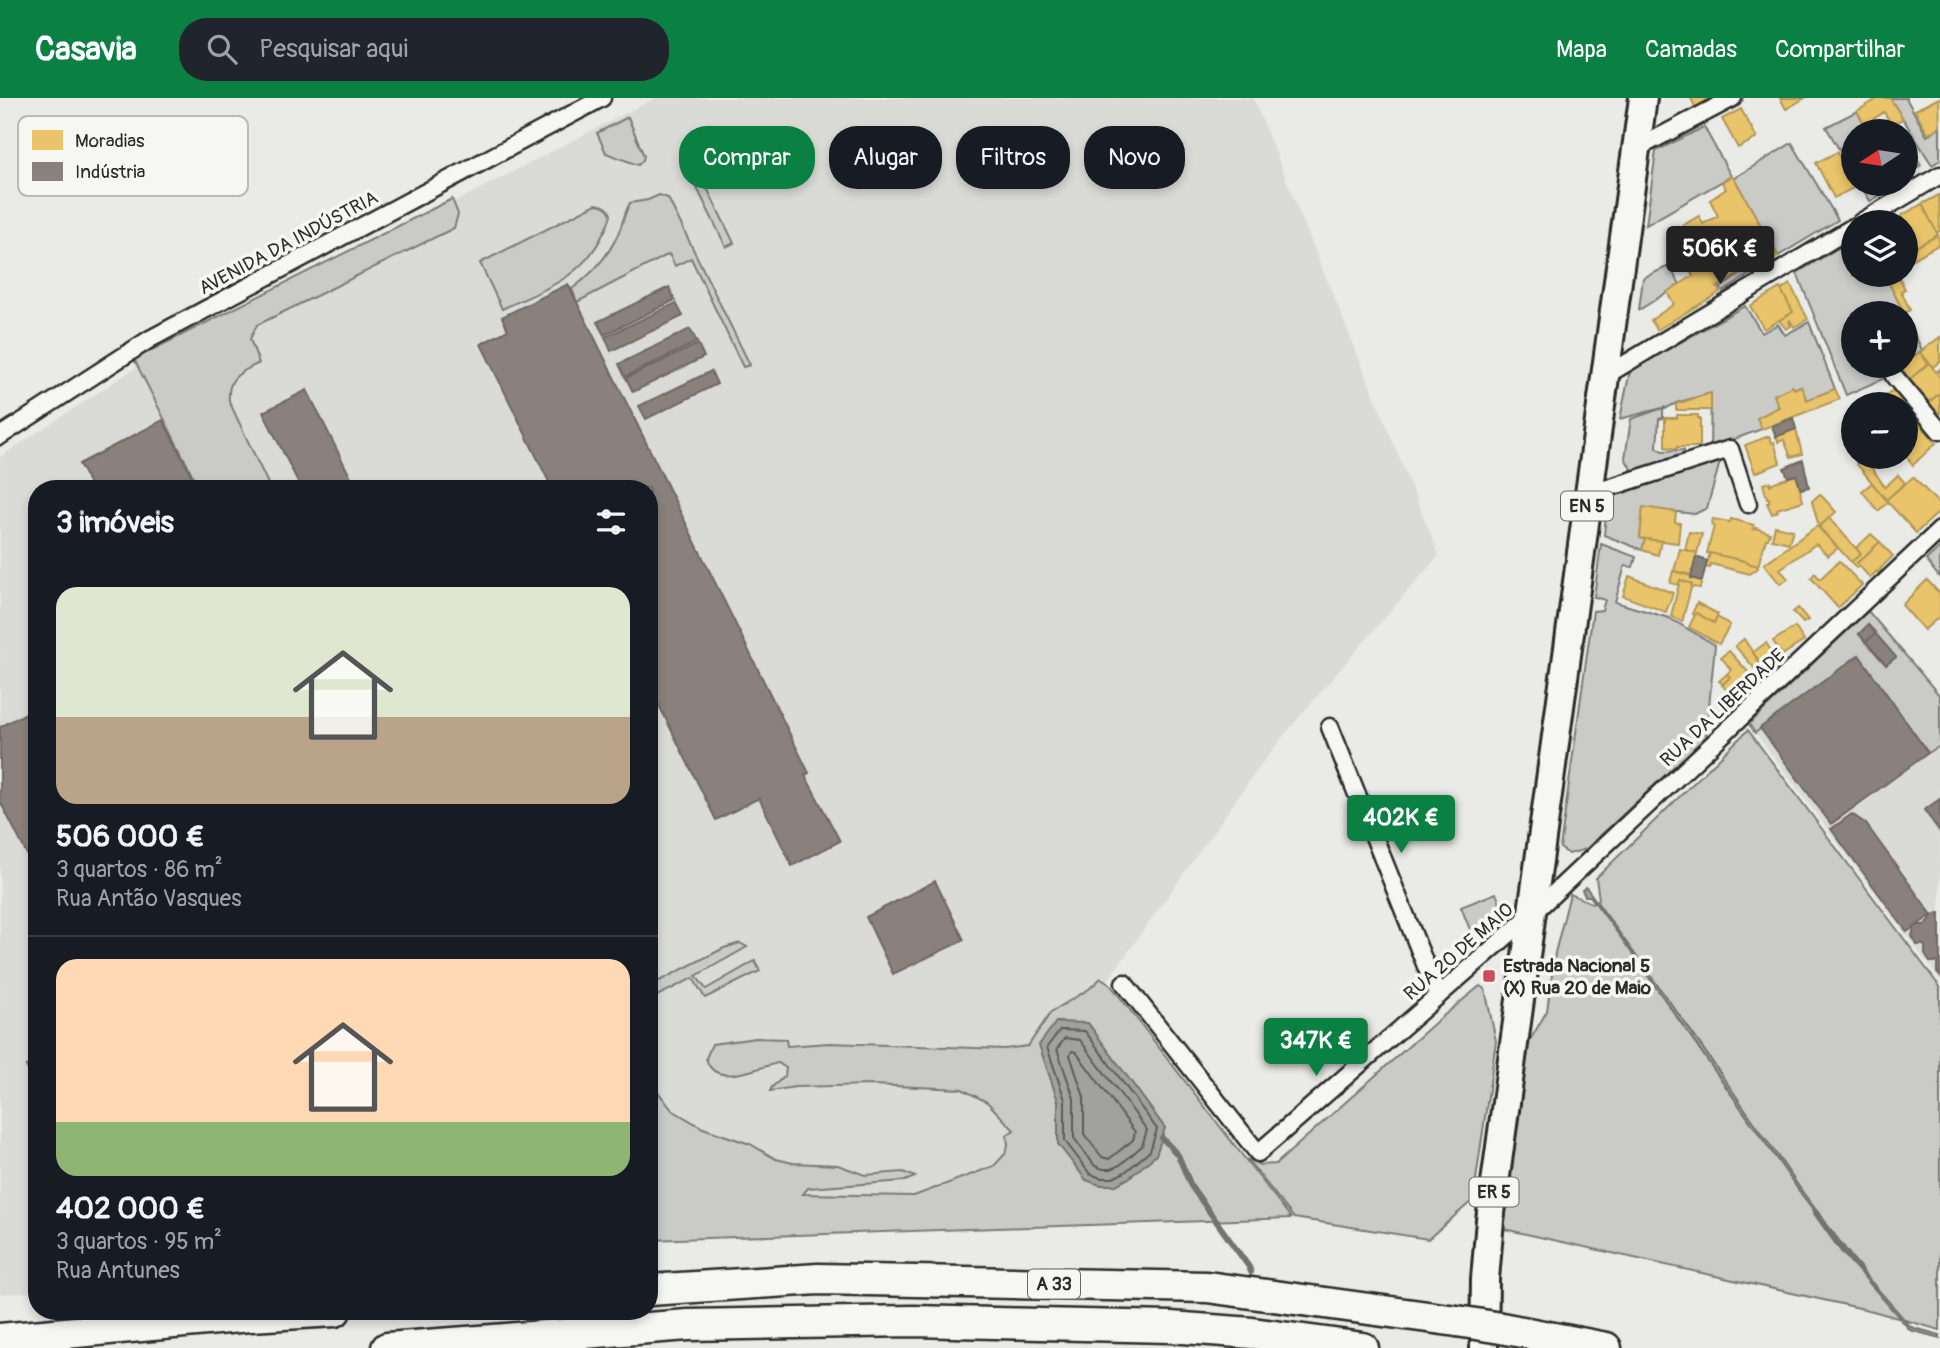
<!DOCTYPE html>
<html lang="pt">
<meta charset="utf-8">
<style>
body{margin:0;font-family:Pangolin,sans-serif;background:#20242c;color:#f1f3f6;height:100vh;display:flex;flex-direction:column;font-size:26px;white-space:nowrap}
*{box-sizing:border-box;margin:0}
p{font-size:23px;color:#9ea1a6}
.icon{flex:none;width:38px;height:38px;fill:none;stroke:currentColor;stroke-width:2;stroke-linecap:round;stroke-linejoin:round}
.map{position:relative;flex:1;overflow:hidden}
.panel{position:absolute;left:28px;top:382px;width:630px;height:840px;display:flex;flex-direction:column;background:#171b24;border-radius:28px;box-shadow:0 4px 10px #0003}
.panel>*{flex:none}
.banner{position:absolute;left:679px;top:28px;width:665px;height:63px;display:flex;gap:14px}
.needle{width:46px;rotate:258deg}
.fabs{position:absolute;left:1841px;top:21px;display:grid;gap:14px}
.fabs a{display:grid;place-items:center;width:77px;height:77px;border-radius:50%;background:#171b24;box-shadow:0 4px 10px #0003;font-size:35px}
.price{position:absolute;translate:-50% -60px;padding:0 16px;border-radius:7px;background:#0b8043;color:#fff;font-size:23px;line-height:46px;filter:drop-shadow(0 2px 4px #0008)}
.price::after{content:'';position:absolute;left:50%;top:42px;width:21px;height:16px;margin-left:-10px;background:inherit;clip-path:polygon(0 0,100% 0,50% 100%)}
.price.active{background:#222;color:#fff}
ul{padding:0;list-style:none}
li{display:grid;align-content:center;gap:14px;height:371px;padding:0 28px}
li+li{border-top:2px solid #363941}
li span{display:grid;place-items:center;height:217px;border-radius:21px;color:#555}
li>.icon{margin-inline-start:auto}
span .icon{width:126px;height:126px;fill:#fffc;stroke-width:1}
li b{font-size:30px}
h2{display:flex;justify-content:space-between;align-items:center;height:84px;padding:0 28px;font-size:30px}
.pill{padding:0 24px;border-radius:28px;background:#171b24;box-shadow:0 4px 10px #0003;font-size:24px;line-height:63px}
.pill.active{background:#0b8043;color:#fff}
header{display:flex;align-items:center;gap:42px;box-sizing:border-box;height:98px;padding:0 35px;background:#0b8043;color:#fff}
header strong{font-size:33px}
nav{display:flex;gap:38px;margin-inline-start:auto;font-size:24px}
.search{width:490px;height:63px;background:#20242c;display:flex;align-items:center;gap:18px;box-sizing:border-box;padding:0 24px;border-radius:28px;color:#9ea1a6;font-size:26px}
.map>svg:first-child{display:block}
</style>
<header>
<strong>Casavia</strong>
<div class="search"><svg class="icon" aria-label="search" viewBox="0 0 24 24"><circle cx="10" cy="10" r="6"/><path d="M15 15l6 6"/></svg>Pesquisar aqui</div>
<nav><a>Mapa</a><a>Camadas</a><a>Compartilhar</a></nav>
</header>
<div class="map">
<svg width="1940" height="1250" viewBox="0 0 1940 1250">
<rect width="100%" height="100%" fill="#eaeae6"/>
<filter id="ink" filterUnits="userSpaceOnUse"><feTurbulence type="fractalNoise" baseFrequency=".0143" numOctaves="2"/><feDisplacementMap in="SourceGraphic" scale="14" xChannelSelector="R" yChannelSelector="G"/><feConvolveMatrix kernelMatrix="1 2 1 2 8 2 1 2 1" color-interpolation-filters="sRGB"/></filter>
<g filter="url(#ink)">
<g fill="#dadad6">
<path d="M 655,0 L 1253,0 L 1439,457 L 1293,626 L 1260,668 L 1106,885 L 1243,1061 L 649,1138 L 649,390 L 37,390 L 37,1194 L 0,1196 L 0,359 L 140,267 Z"/>
<path d="M 1868,513 L 1940,597 L 1940,882 L 1749,626 Z"/>
</g>
<g fill="#cacac7" stroke="#7a7a79" stroke-width="2">
<path d="M 1890,0 L 1906,0 L 1927,38 L 1940,29 L 1940,62 L 1932,67 Z"/>
<path d="M 1857,13 L 1869,33 L 1853,33 L 1853,75 L 1826,29 Z"/>
<path d="M 628,19 L 644,58 L 643,62 L 638,67 L 606,55 L 597,35 Z"/>
<path d="M 1704,29 L 1731,78 L 1646,127 L 1656,53 Z"/>
<path d="M 1906,42 L 1921,67 L 1906,77 Z"/>
<path d="M 1792,45 L 1838,122 L 1778,158 L 1734,80 Z"/>
<path d="M 705,86 L 734,145 L 726,149 L 697,90 Z"/>
<path d="M 1860,86 L 1900,86 L 1870,103 Z"/>
<path d="M 659,97 L 668,100 L 750,267 L 743,269 L 691,160 L 675,168 L 669,156 L 577,204 L 572,191 C 591,177 608,159 618,136 C 623,126 624,115 630,105 L 648,102 Z"/>
<path d="M 452,101 L 458,116 L 454,130 L 257,227 L 250,241 L 259,265 C 240,275 227,278 229,303 L 270,390 L 199,390 L 134,261 Z"/>
<path d="M 596,106 C 603,107 609,109 611,117 C 609,126 604,134 600,142 C 578,182 542,192 502,211 L 480,165 Z"/>
<path d="M 1853,141 L 1853,177 L 1885,177 L 1904,215 L 1853,215 L 1853,268 L 1901,268 L 1883,281 L 1846,297 L 1797,175 Z"/>
<path d="M 1669,168 L 1680,186 L 1639,212 L 1643,180 Z"/>
<path d="M 1753,168 L 1756,172 L 1723,194 L 1720,190 Z"/>
<path d="M 1745,208 L 1762,235 L 1778,226 L 1785,237 L 1809,224 L 1835,291 L 1807,302 L 1800,288 L 1794,291 L 1792,289 L 1774,297 L 1779,309 L 1758,320 L 1762,331 L 1710,350 L 1711,295 L 1676,305 L 1663,312 L 1663,320 L 1659,321 L 1657,349 L 1662,353 L 1684,352 L 1684,357 L 1637,373 L 1631,371 L 1625,360 L 1631,321 L 1666,309 L 1620,321 L 1630,273 Z"/>
<path d="M 1906,219 L 1922,252 L 1906,264 Z"/>
<path d="M 1716,360 L 1720,364 L 1707,410 L 1695,416 L 1643,410 L 1640,440 L 1645,441 L 1642,452 L 1604,437 L 1608,395 Z"/>
<path d="M 1601,446 L 1636,459 L 1633,469 L 1625,468 L 1615,504 L 1669,520 L 1715,547 L 1706,639 L 1586,751 L 1569,756 L 1560,750 L 1593,513 L 1602,512 L 1605,502 L 1594,499 Z"/>
<path d="M 1940,449 L 1940,480 L 1926,462 Z"/>
<path d="M 1868,513 L 1940,598 L 1940,648 L 1928,655 L 1859,557 L 1755,635 L 1749,626 Z"/>
<path d="M 1748,632 L 1940,889 L 1940,1232 L 1873,1213 L 1504,1131 L 1526,949 L 1547,913 L 1555,855 L 1570,796 L 1592,805 L 1599,801 L 1596,780 Z"/>
<path d="M 1496,795 L 1504,816 L 1512,814 L 1511,816 L 1485,839 L 1483,835 L 1473,839 L 1461,809 Z"/>
<path d="M 740,845 L 747,849 L 696,878 L 706,891 L 755,863 L 760,873 L 705,900 L 693,880 L 649,902 L 649,888 L 724,850 Z"/>
<path d="M 1101,880 L 1109,885 L 1291,1120 L 649,1142 L 649,982 L 672,1012 L 703,1030 L 750,1046 L 776,1061 L 793,1065 L 838,1067 L 865,1077 L 903,1074 L 915,1079 L 905,1083 L 808,1090 L 803,1096 L 914,1098 L 994,1068 L 1005,1056 L 1008,1047 L 1007,1037 L 1014,1032 L 987,1004 L 962,991 L 871,987 L 795,989 L 770,993 L 772,989 L 785,978 L 786,970 L 778,965 C 762,968 724,986 711,970 C 708,967 707,963 706,960 L 712,946 L 756,940 L 786,941 L 787,948 L 829,945 L 1005,951 L 1028,948 L 1051,914 L 1089,891 Z"/>
<path d="M 1480,888 L 1485,891 L 1496,943 L 1473,1102 L 1428,1141 L 1294,1120 L 1247,1061 L 1260,1067 L 1276,1066 L 1437,923 Z"/>
</g>
<g fill="#a1a19e" stroke="#727270" stroke-width="2">
<path d="M 1586,789 L 1693,936 L 1804,1096 L 1866,1178 L 1911,1229 L 1940,1237 L 1940,1240 L 1910,1232 L 1865,1180 L 1802,1097 L 1624,844 L 1590,798 L 1585,798 L 1582,792 Z"/>
<path d="M 1056,924 L 1088,925 L 1165,1030 L 1156,1057 L 1129,1080 L 1116,1087 L 1100,1087 L 1086,1082 L 1058,1046 L 1058,1003 L 1039,947 Z"/>
</g>
<g fill="#e9c46a" stroke="#b09657" stroke-width="2">
<path d="M 1691,0 L 1713,0 L 1696,11 Z"/>
<path d="M 1780,0 L 1805,0 L 1786,11 Z"/>
<path d="M 1879,0 L 1890,0 L 1903,21 L 1891,26 L 1884,14 L 1865,27 L 1857,13 Z"/>
<path d="M 1939,0 L 1940,29 L 1928,36 L 1915,12 Z"/>
<path d="M 1741,11 L 1757,40 L 1738,50 L 1722,21 Z"/>
<path d="M 1837,54 L 1855,89 L 1834,100 L 1816,65 Z"/>
<path d="M 1731,78 L 1734,80 L 1778,158 L 1769,165 L 1764,156 L 1750,164 L 1753,168 L 1717,189 L 1720,194 L 1657,232 L 1651,222 L 1674,206 L 1667,194 L 1693,178 L 1683,158 L 1706,144 L 1704,139 L 1686,149 L 1681,140 L 1686,136 L 1682,128 L 1699,118 L 1703,126 L 1718,118 L 1710,102 L 1726,91 L 1722,84 Z"/>
<path d="M 1939,97 L 1940,133 L 1936,135 L 1922,106 Z"/>
<path d="M 1922,106 L 1938,137 L 1916,149 L 1906,128 L 1906,124 L 1904,124 L 1901,118 Z"/>
<path d="M 1906,128 L 1916,149 L 1938,137 L 1940,146 L 1911,162 L 1906,152 Z"/>
<path d="M 1885,177 L 1898,177 L 1905,191 L 1901,193 L 1910,212 L 1904,215 Z"/>
<path d="M 1790,186 L 1808,221 L 1794,229 L 1790,222 L 1789,224 L 1791,228 L 1786,231 L 1779,222 L 1793,214 L 1781,192 Z"/>
<path d="M 1780,190 L 1793,214 L 1764,231 L 1750,208 Z"/>
<path d="M 1940,239 L 1940,264 L 1933,269 L 1920,254 Z"/>
<path d="M 1920,254 L 1928,266 L 1910,281 L 1900,269 L 1906,268 L 1906,264 Z"/>
<path d="M 1929,265 L 1936,274 L 1940,271 L 1938,277 L 1940,279 L 1940,295 L 1929,304 L 1910,281 Z"/>
<path d="M 1793,288 L 1794,291 L 1801,288 L 1807,302 L 1835,291 L 1840,301 L 1762,331 L 1757,320 L 1779,309 L 1774,297 Z"/>
<path d="M 1893,292 L 1904,306 L 1874,306 Z"/>
<path d="M 1711,295 L 1711,312 L 1676,312 L 1676,306 Z"/>
<path d="M 1940,295 L 1940,317 L 1929,304 Z"/>
<path d="M 1677,317 L 1698,317 L 1698,320 L 1700,320 L 1700,349 L 1677,349 L 1677,351 L 1665,349 L 1665,320 L 1677,320 Z"/>
<path d="M 1915,320 L 1936,345 L 1913,367 L 1906,358 L 1906,328 Z"/>
<path d="M 1796,331 L 1802,356 L 1791,359 L 1784,342 L 1778,344 L 1777,338 Z"/>
<path d="M 1769,338 L 1772,345 L 1774,344 L 1780,365 L 1755,375 L 1745,347 Z"/>
<path d="M 1863,359 L 1877,359 L 1869,366 L 1885,389 L 1898,377 L 1905,385 L 1886,402 L 1856,365 Z"/>
<path d="M 1796,377 L 1803,403 L 1777,411 L 1778,413 L 1772,416 L 1767,405 L 1769,405 L 1769,400 L 1767,400 L 1763,386 L 1770,384 L 1770,387 L 1772,386 L 1772,385 Z"/>
<path d="M 1913,379 L 1940,407 L 1940,413 L 1916,435 L 1886,402 Z"/>
<path d="M 1872,385 L 1888,404 L 1878,413 L 1862,393 Z"/>
<path d="M 1820,396 L 1836,414 L 1819,429 L 1812,403 Z"/>
<path d="M 1643,409 L 1676,414 L 1675,424 L 1680,425 L 1678,445 L 1640,440 Z"/>
<path d="M 1829,420 L 1861,456 L 1851,464 L 1819,429 Z"/>
<path d="M 1713,421 L 1730,424 L 1731,421 L 1754,427 L 1753,431 L 1755,432 L 1756,430 L 1770,435 L 1768,441 L 1766,441 L 1758,468 L 1747,465 L 1744,463 L 1707,455 L 1714,428 L 1711,427 Z"/>
<path d="M 1775,428 L 1793,432 L 1789,445 L 1772,441 Z"/>
<path d="M 1817,428 L 1838,450 L 1828,458 L 1816,446 L 1780,471 L 1788,481 L 1780,486 L 1764,466 Z"/>
<path d="M 1689,434 L 1702,436 L 1697,455 L 1685,452 Z"/>
<path d="M 1871,436 L 1880,444 L 1857,465 L 1859,468 L 1856,470 L 1851,464 L 1861,456 L 1856,450 Z"/>
<path d="M 1645,441 L 1661,443 L 1658,457 L 1642,452 Z"/>
<path d="M 1880,444 L 1893,458 L 1880,471 L 1881,472 L 1878,475 L 1877,473 L 1870,480 L 1857,465 Z"/>
<path d="M 1680,451 L 1697,455 L 1691,477 L 1674,473 Z"/>
<path d="M 1710,455 L 1744,463 L 1747,465 L 1758,468 L 1758,470 L 1750,476 L 1711,466 L 1710,470 L 1706,469 Z"/>
<path d="M 1839,463 L 1862,487 L 1838,510 L 1811,480 L 1815,475 L 1820,481 Z"/>
<path d="M 1673,473 L 1691,478 L 1691,480 L 1702,483 L 1700,490 L 1691,489 L 1692,486 L 1680,482 L 1679,487 L 1670,485 Z"/>
<path d="M 1629,478 L 1673,495 L 1666,514 L 1623,498 Z"/>
<path d="M 1680,482 L 1692,486 L 1682,524 L 1671,518 Z"/>
<path d="M 1927,482 L 1940,496 L 1940,518 L 1924,532 L 1902,507 Z"/>
<path d="M 1697,505 L 1718,516 L 1714,525 L 1696,515 L 1695,517 L 1692,516 Z"/>
<path d="M 1798,510 L 1808,522 L 1803,525 L 1793,514 Z"/>
<path d="M 1696,515 L 1714,525 L 1717,519 L 1730,527 L 1719,546 L 1689,529 Z"/>
<path d="M 1795,529 L 1804,543 L 1782,557 L 1773,543 Z"/>
<path d="M 1744,541 L 1761,567 L 1755,571 L 1735,548 Z"/>
<path d="M 1766,545 L 1776,560 L 1763,569 L 1753,554 Z"/>
<path d="M 1729,553 L 1758,585 L 1738,603 L 1722,587 L 1730,579 L 1727,576 L 1731,572 L 1721,559 Z"/>
<path d="M 1727,576 L 1730,579 L 1723,586 L 1719,583 Z"/>
</g>
<g fill="#8a817c" stroke="#6e6764" stroke-width="2">
<path d="M 568,186 L 809,675 L 805,677 L 840,743 L 792,768 L 759,700 L 716,722 L 649,587 L 649,390 L 552,390 L 481,246 L 508,232 L 502,219 Z"/>
<path d="M 669,189 L 675,202 L 604,237 L 597,224 Z"/>
<path d="M 676,205 L 683,218 L 611,253 L 605,239 Z"/>
<path d="M 690,231 L 697,244 L 625,279 L 619,266 Z"/>
<path d="M 698,246 L 704,259 L 633,294 L 626,280 Z"/>
<path d="M 711,273 L 717,286 L 646,321 L 639,308 Z"/>
<path d="M 307,292 L 356,390 L 301,390 L 263,314 Z"/>
<path d="M 1793,320 L 1796,331 L 1776,339 L 1772,328 Z"/>
<path d="M 163,322 L 198,390 L 92,390 L 79,366 Z"/>
<path d="M 1803,362 L 1809,389 L 1801,391 L 1796,377 L 1788,379 L 1784,370 Z"/>
<path d="M 1696,459 L 1707,463 L 1702,483 L 1691,480 Z"/>
<path d="M 1868,527 L 1896,559 L 1886,567 L 1859,536 Z"/>
<path d="M 1868,527 L 1876,535 L 1866,544 L 1859,536 Z"/>
<path d="M 1859,557 L 1928,655 L 1831,726 L 1760,630 Z"/>
<path d="M 37,609 L 37,776 L 0,703 L 0,629 Z"/>
<path d="M 1940,701 L 1940,734 L 1924,712 Z"/>
<path d="M 1852,716 L 1866,726 L 1932,817 L 1907,834 L 1831,731 Z"/>
<path d="M 935,783 L 964,842 L 893,876 L 866,819 Z"/>
<path d="M 1939,815 L 1940,815 L 1940,878 L 1937,875 L 1937,864 L 1930,864 L 1927,860 L 1925,856 L 1925,849 L 1924,847 L 1917,847 L 1912,838 L 1914,830 L 1918,827 L 1924,827 L 1929,823 L 1932,817 Z"/>
<path d="M 37,963 L 37,990 L 26,968 Z"/>
</g>
<g fill="none" stroke-linecap="round" stroke-linejoin="round">
<g stroke="#5a5a59" stroke-width="2">
<path d="M 1060,932 L 1085,933 L 1157,1031 L 1150,1053 L 1125,1074 L 1113,1080 L 1101,1080 L 1090,1076 L 1065,1043 L 1065,1002 L 1047,949 Z"/>
<path d="M 1065,940 L 1080,942 L 1147,1032 L 1142,1048 L 1120,1067 L 1111,1071 L 1103,1071 L 1095,1068 L 1074,1040 L 1074,1000 L 1057,951 Z"/>
<path d="M 1072,953 L 1076,954 L 1135,1034 L 1133,1042 L 1109,1061 L 1102,1059 L 1084,1036 L 1084,999 L 1070,957 Z"/>
</g>
<g stroke="#727270" stroke-width="6">
<path d="M 1162,1040 L 1178,1057 L 1191,1088 L 1249,1169 L 1251,1174"/>
<path d="M 1816,1115 L 1843,1153 L 1861,1173"/>
</g>
<g stroke="#2b2b2b" stroke-width="21">
<g id="minor">
<path d="M 1636,51 L 1733,0"/>
<path d="M 1861,124 L 1940,77"/>
<path d="M 1605,278 L 1853,129"/>
<path d="M 1894,278 L 1940,333"/>
<path d="M 0,338 L 150,241 L 602,0"/>
<path d="M 1589,396 L 1730,351 L 1748,406"/>
<path d="M 1330,629 L 1438,898"/>
<path d="M 1124,885 L 1258,1055 L 1532,816 L 1940,432"/>
</g>
</g>
<g stroke="#2b2b2b" stroke-width="32">
<path id="primary" d="M 1484,1250 L 1485,1181 L 1490,1122 L 1643,0"/>
</g>
<g stroke="#2b2b2b" stroke-width="35">
<g id="motorway">
<path d="M 649,1192 L 818,1181 L 1207,1189 L 1457,1223"/>
<path d="M 1501,1230 L 1606,1250"/>
<path d="M 0,1241 L 250,1218 L 335,1213"/>
<path d="M 387,1250 L 688,1227 L 913,1223 L 1170,1229 L 1252,1235 L 1363,1250"/>
</g>
</g>
<use href="#minor" stroke="#f6f6f2" stroke-width="16"/>
<use href="#primary" stroke="#f6f6f2" stroke-width="26"/>
<use href="#motorway" stroke="#f6f6f2" stroke-width="30"/>
<g stroke="#2b2b2b" stroke-width="35" stroke-linecap="butt">
<path id="motorway-bridge" d="M 1457,1223 L 1501,1230"/>
</g>
<use href="#motorway-bridge" stroke="#f6f6f2" stroke-width="30"/>
</g>
</g>
<rect fill="#d1495b" stroke="#f6f6f2" stroke-width="2.5" x="1482" y="871" width="14" height="14" rx="3.5"/>
<g text-anchor="middle" stroke-width="7" stroke-linejoin="round" paint-order="stroke">
<g fill="#f6f6f2" stroke="#686867" stroke-width="2">
<rect x="1561" y="393.5" width="52" height="29" rx="5"/>
<rect x="1469.5" y="1079.5" width="49" height="29" rx="5"/>
<rect x="1028" y="1171.5" width="52" height="29" rx="5"/>
</g>
<g font-size="18" font-weight="bold" fill="#2b2b2b">
<text x="1587" y="414">EN 5</text>
<text x="1494" y="1100">ER 5</text>
<text x="1054" y="1192">A 33</text>
</g>
<g font-size="19" fill="#2b2b2b" stroke="#f6f6f2">
<text transform="translate(288 144) rotate(-28)" y="7">AVENIDA DA INDÚSTRIA</text>
<text transform="translate(1722 609) rotate(-43)" y="7">RUA DA LIBERDADE</text>
<text transform="translate(1458 853) rotate(-41)" y="7">RUA 20 DE MAIO</text>
</g>
<g font-size="19" font-weight="bold" fill="#2b2b2b" stroke="#f6f6f2" text-anchor="start">
<text x="1503" y="874">Estrada Nacional 5<tspan x="1503" dy="22">(X) Rua 20 de Maio</tspan></text>
</g>
</g>
<rect x="18" y="18" width="230" height="80" rx="10" fill="#f6f6f2" stroke="#b9b9b6" stroke-width="2"/>
<rect x="32" y="32" width="31" height="20" fill="#e9c46a"/>
<rect x="32" y="64" width="31" height="19" fill="#8a817c"/>
<g font-size="19" fill="#2b2b2b">
<text x="75" y="49">Moradias</text>
<text x="75" y="80">Indústria</text>
</g>
</svg>
<div class="fabs">
<a><svg class="needle" viewBox="-14 -14 28 28"><path d="M0-13l5 13h-10z" fill="#e53935"/><path d="M0 13l5-13h-10z" fill="#9ea1a6"/></svg></a>
<a><svg class="icon" aria-label="layers" viewBox="0 0 24 24"><path d="M12 4l9 5-9 5-9-5zM3 14l9 5 9-5"/></svg></a>
<a>+</a>
<a>−</a>
</div>
<b class="price active" style="left:1720px;top:188px">506K €</b>
<b class="price" style="left:1401px;top:757px">402K €</b>
<b class="price" style="left:1316px;top:980px">347K €</b>
<div class="banner">
<a class="pill active">Comprar</a>
<a class="pill">Alugar</a>
<a class="pill">Filtros</a>
<a class="pill">Novo</a>
</div>
<section class="panel">
<h2>3 imóveis<svg class="icon" aria-label="filters" viewBox="0 0 24 24"><path d="M4 7h16M4 17h16"/><circle cx="9" cy="7" r="2"/><circle cx="15" cy="17" r="2"/></svg></h2>
<ul>
<li><span style="background:linear-gradient(#dfe7d0 60%,#b9a48a 0)"><svg class="icon" aria-label="home" viewBox="0 0 24 24"><path d="M3 11l9-7 9 7M6 9v11h12V9"/></svg></span><div><b>506 000 €</b><p>3 quartos · 86 m²</p><p>Rua Antão Vasques</p></div></li>
<li><span style="background:linear-gradient(#ffd9b3 75%,#8fb573 0)"><svg class="icon" aria-label="home" viewBox="0 0 24 24"><path d="M3 11l9-7 9 7M6 9v11h12V9"/></svg></span><div><b>402 000 €</b><p>3 quartos · 95 m²</p><p>Rua Antunes</p></div></li>
</ul>
</section>
</div>
